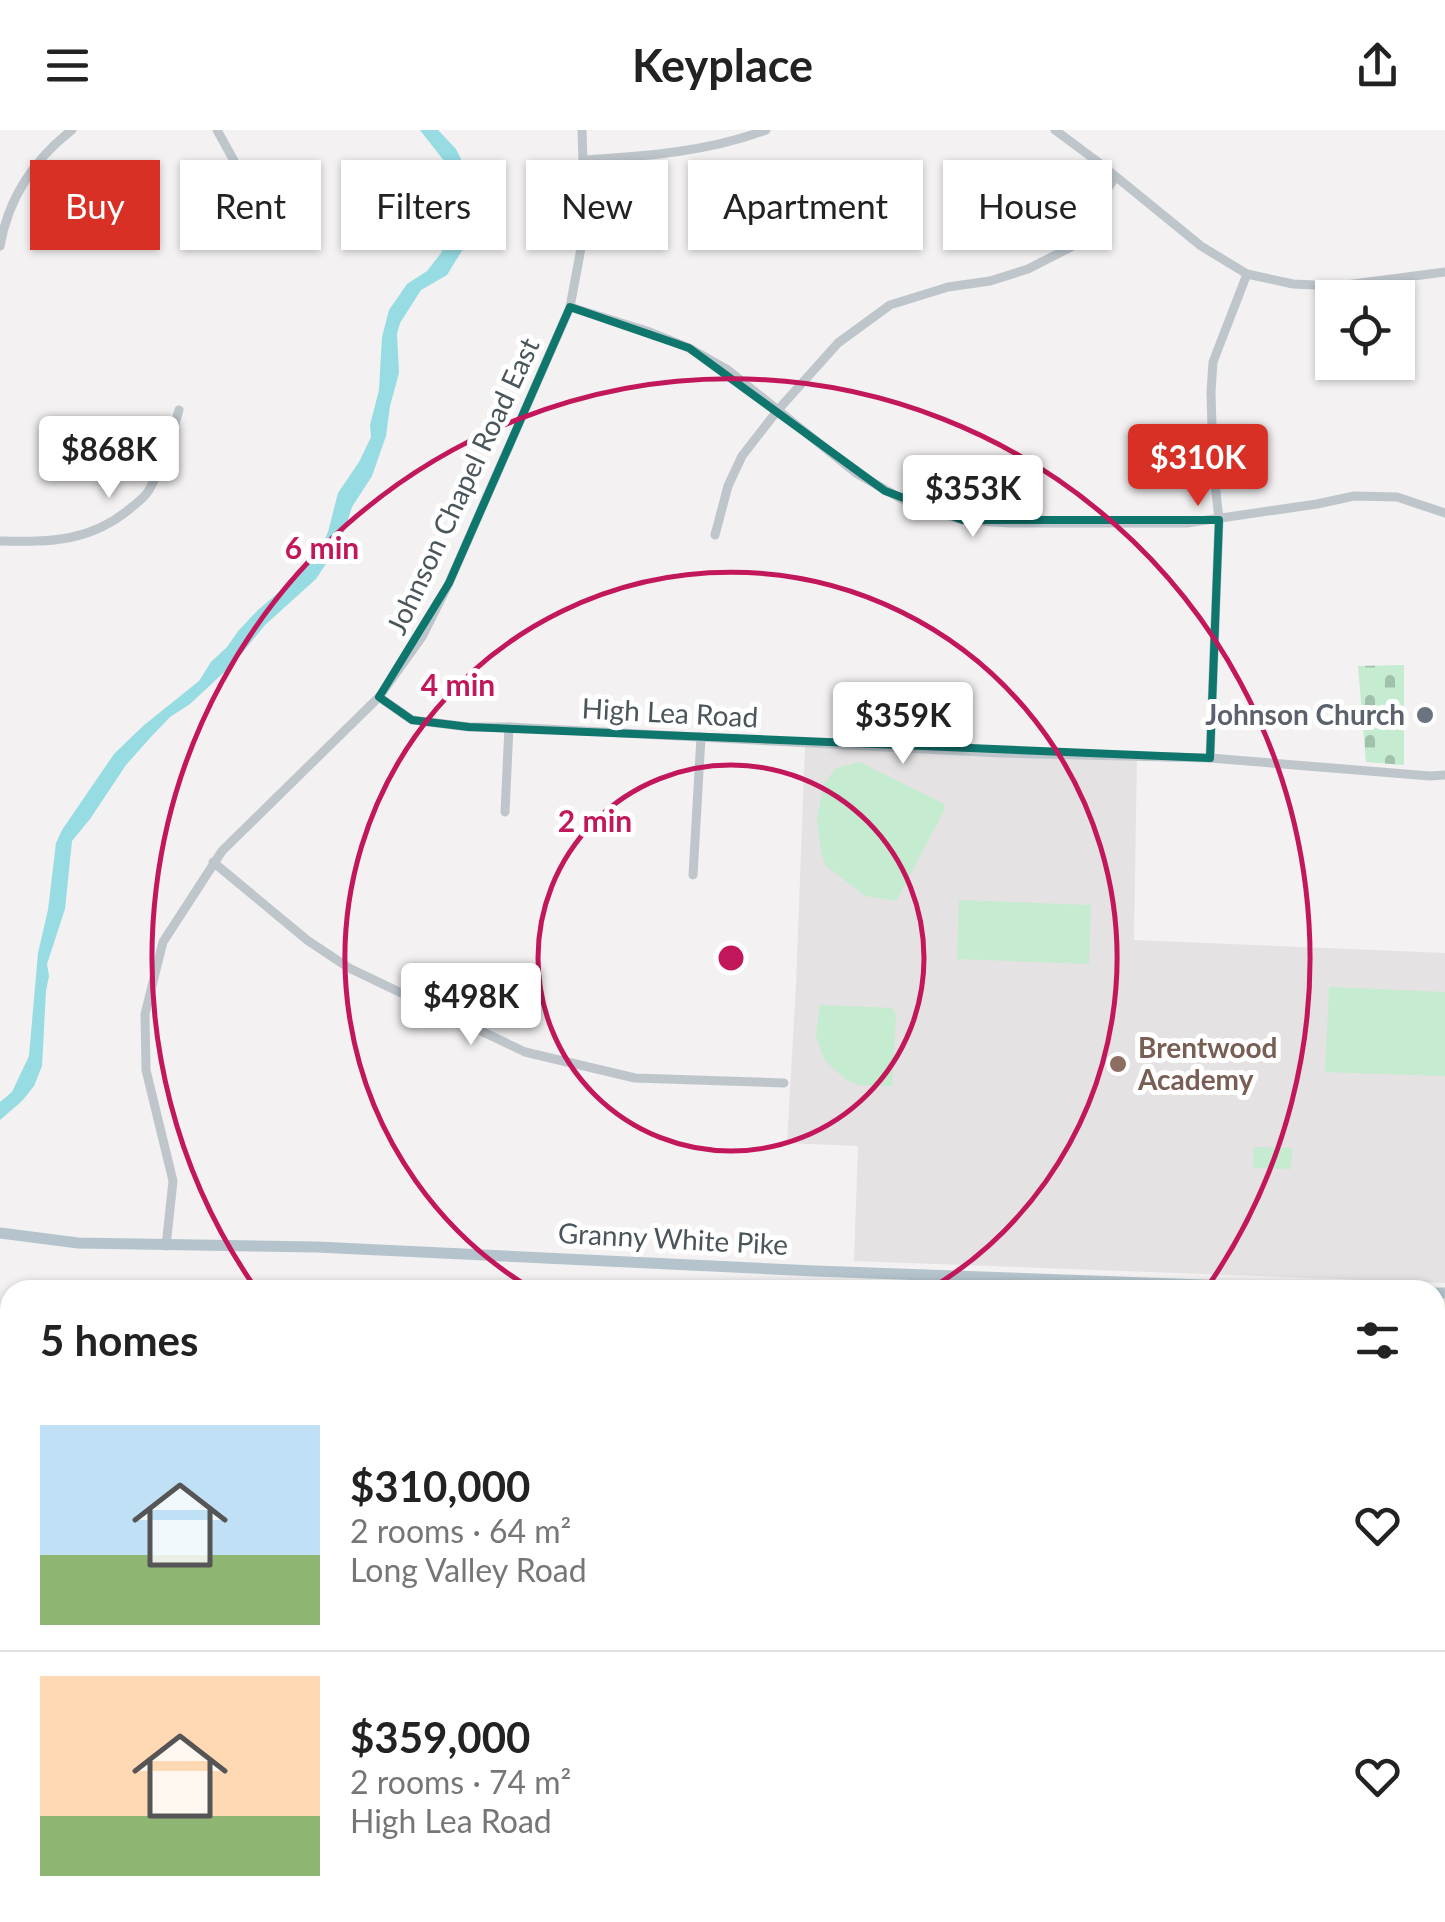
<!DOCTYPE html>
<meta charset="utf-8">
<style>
body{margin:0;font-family:Lato,sans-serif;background:#f2f2f2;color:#222;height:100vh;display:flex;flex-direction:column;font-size:38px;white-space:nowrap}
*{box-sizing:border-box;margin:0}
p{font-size:32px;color:#767676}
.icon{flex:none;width:55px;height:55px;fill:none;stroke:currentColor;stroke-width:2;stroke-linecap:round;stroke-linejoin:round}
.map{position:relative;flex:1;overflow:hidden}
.panel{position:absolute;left:0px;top:1150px;width:1445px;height:642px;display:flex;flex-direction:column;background:#fff;border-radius:30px 30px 0 0;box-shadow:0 2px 8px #0004}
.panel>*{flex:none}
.hud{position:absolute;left:30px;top:30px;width:1385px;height:90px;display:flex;gap:20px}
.tools{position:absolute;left:1315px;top:150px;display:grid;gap:20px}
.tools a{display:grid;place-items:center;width:100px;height:100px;border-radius:0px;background:#fff;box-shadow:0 2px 8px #0004;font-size:50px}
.price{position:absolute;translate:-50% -85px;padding:0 22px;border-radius:10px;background:#fff;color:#222;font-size:32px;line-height:65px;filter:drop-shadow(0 2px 5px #0008)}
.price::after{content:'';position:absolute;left:50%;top:60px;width:30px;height:22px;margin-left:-15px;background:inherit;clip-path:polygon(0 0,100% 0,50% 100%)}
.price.selected{background:#d93025;color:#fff}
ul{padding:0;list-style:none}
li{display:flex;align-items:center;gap:30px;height:250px;padding:0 40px}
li+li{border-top:2px solid #e0e0e0}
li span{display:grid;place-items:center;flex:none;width:280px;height:200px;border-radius:0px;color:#555}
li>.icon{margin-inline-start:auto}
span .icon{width:120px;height:120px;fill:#fffc;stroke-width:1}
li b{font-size:42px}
h2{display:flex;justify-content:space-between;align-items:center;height:120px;padding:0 40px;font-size:42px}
.tag{padding:0 35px;border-radius:0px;background:#fff;box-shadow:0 2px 8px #0004;font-size:35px;line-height:90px}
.tag.selected{background:#d93025;color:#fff}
header{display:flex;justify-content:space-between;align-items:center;height:130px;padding:0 40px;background:#fff;font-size:45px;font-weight:700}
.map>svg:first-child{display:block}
</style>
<header><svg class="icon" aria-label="menu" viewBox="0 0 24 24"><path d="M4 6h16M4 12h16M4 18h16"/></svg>Keyplace<svg class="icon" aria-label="share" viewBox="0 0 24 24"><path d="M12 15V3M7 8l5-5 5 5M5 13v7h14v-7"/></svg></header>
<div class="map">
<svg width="1445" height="1792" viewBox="0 0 1445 1792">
<defs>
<pattern id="forest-firs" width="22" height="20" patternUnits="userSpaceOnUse" patternTransform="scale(2.5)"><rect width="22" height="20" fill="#c5ebd0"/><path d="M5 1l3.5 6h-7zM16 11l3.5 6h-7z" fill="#a2c1ac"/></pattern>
<pattern id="cemetery-stones" width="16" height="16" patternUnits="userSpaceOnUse" patternTransform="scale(2.5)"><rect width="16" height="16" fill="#c5ebd0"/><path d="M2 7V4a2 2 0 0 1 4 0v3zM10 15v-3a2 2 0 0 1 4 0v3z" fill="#a2c1ac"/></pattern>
</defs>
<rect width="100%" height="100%" fill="#f3f1f1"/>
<path fill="#fbf6ed" d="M 1435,1171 L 1445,1171 L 1445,1792 L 785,1792 L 786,1782 L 1435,1782 Z"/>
<path fill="#e4e2e2" d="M 805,616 L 1137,626 L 1134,810 L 1445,823 L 1445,1153 L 854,1131 L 858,1016 L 787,1013 L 796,855 Z"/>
<path fill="url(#forest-firs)" d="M 599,1783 L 786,1783 L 785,1792 L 599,1792 Z"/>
<path fill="url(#cemetery-stones)" d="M 1404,535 L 1404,635 L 1366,632 L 1358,536 Z"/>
<g fill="#c5ebd0">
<path d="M 859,632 L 943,673 L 945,679 L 896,771 L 865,766 L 825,735 L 821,721 L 817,688 L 824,654 L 836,638 Z"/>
<path d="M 959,770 L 1091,775 L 1089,834 L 957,829 Z"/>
<path d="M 1329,857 L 1445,862 L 1445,946 L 1325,942 Z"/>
<path d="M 820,875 L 892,878 L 896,885 L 892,956 L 859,955 L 846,950 L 824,929 L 816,906 Z"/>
<path d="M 1254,1017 L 1292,1018 L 1291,1039 L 1253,1038 Z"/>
</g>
<path fill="#97dbe3" d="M 420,0 L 438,0 L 456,19 L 466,39 L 470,52 L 469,83 L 463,119 L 447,145 L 421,160 L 400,193 L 397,204 L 399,243 L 390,276 L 386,306 L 372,346 L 352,377 L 341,411 L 316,449 L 265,495 L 233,534 L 190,574 L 170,587 L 150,608 L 126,635 L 90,689 L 72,711 L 65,779 L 47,834 L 49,846 L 46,861 L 42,936 L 34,956 L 22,971 L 0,990 L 0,972 L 12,962 L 29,926 L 38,823 L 48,780 L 56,713 L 62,700 L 114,624 L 143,596 L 199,551 L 211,532 L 227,517 L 239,500 L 258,480 L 293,450 L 320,420 L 328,402 L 338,363 L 359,332 L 371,307 L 370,295 L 379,260 L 382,207 L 389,180 L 407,154 L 427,141 L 441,123 L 453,96 L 452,63 L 448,36 Z"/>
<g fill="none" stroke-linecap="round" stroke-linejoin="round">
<g stroke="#bec6cc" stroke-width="9">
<path d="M 217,0 L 248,56"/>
<path d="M 1055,0 L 1098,32 L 1201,116 L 1247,144 L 1293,154 L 1338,156 L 1445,142"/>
<path d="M 584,30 C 647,26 707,22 766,0"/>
<path d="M 0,116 C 8,69 34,29 72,0"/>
<path d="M 570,177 L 647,201 L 689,218 L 728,240 L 856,343 L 914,376 L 963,390 L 1009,393 L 1187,393 L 1317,374 L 1354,366 L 1397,367 L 1445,383"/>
<path d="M 715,405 L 728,356 L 742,326 L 777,281 L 838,213 L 890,175 L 948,157 L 990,151 L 1028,139 L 1071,117 L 1115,47"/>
<path d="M 0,411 C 52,412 91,412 132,377 C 138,372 145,367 149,360 C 163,336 171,307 179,280"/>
<path d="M 379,567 L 412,590 L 469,597 L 509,597 L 1000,623 L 1210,628 L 1430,646 L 1445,645"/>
<path d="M 1210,628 L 1219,390 L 1213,333 L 1211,262 L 1213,232 L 1247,144"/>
<path d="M 505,682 L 509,597"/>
<path d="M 213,732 L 307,810 L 349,838 L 525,922 L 635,948 L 784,953"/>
<path d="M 693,745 L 701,607"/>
<path d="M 166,1116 L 173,1051 L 146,940 L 145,884 L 163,812 L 222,721 L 379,567 L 422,507 L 449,453 L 570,177 L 585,97 L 582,0"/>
<path d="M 0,1478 L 10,1477"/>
<path d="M 1435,1588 L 1445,1589"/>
<path d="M 199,1782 L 200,1792"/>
<path d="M 1035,1792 L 1038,1782"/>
</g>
<g stroke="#b4c3cc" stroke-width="11">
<path d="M 0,1103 L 78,1113 L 317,1117 L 815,1141 L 1345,1160"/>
<path d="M 1435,1163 L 1445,1163"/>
</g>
</g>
<path fill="none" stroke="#0f766e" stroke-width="8" stroke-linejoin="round" d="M 570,177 L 689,218 L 885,361 L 963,390 L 1219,390 L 1210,628 L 469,597 L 412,590 L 379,567 L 449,453 Z"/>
<g fill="none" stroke="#c2185b" stroke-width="5">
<circle cx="731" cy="828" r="193"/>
<path d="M532 1159A386 386 0 1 1 930 1159"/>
<path d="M254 1156A579 579 0 1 1 1208 1156"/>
</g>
<circle fill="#6b7280" stroke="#fff" stroke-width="4" cx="1425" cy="585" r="10"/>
<circle fill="#8d6e63" stroke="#fff" stroke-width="4" cx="1118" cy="934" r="10"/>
<g text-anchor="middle" stroke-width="10" stroke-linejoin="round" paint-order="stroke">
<g font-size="28" fill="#4b565c" stroke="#fff">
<text transform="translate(463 356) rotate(-65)" y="10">Johnson Chapel Road East</text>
<text transform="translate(670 583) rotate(3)" y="10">High Lea Road</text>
<text transform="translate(673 1109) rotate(3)" y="10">Granny White Pike</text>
</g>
<g font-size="28" font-weight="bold" fill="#5b616d" stroke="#fff" text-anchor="end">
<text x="1405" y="595">Johnson Church</text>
</g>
<g font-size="28" font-weight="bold" fill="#785e54" stroke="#fff" text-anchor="start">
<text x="1138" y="928">Brentwood<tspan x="1138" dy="32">Academy</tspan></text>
</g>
</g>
<circle cx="731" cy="828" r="15" fill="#c2185b" stroke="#fff" stroke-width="5"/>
<g font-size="30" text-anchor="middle" font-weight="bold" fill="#c2185b" stroke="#fff" stroke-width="10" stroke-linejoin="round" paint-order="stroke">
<text x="322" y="429">6 min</text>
<text x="458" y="566">4 min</text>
<text x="595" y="702">2 min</text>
</g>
</svg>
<div class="tools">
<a><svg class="icon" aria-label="locate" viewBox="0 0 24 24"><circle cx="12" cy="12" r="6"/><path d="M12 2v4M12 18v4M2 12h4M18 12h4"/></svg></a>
</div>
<b class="price" style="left:109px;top:371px">$868K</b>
<b class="price selected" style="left:1198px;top:379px">$310K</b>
<b class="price" style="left:973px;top:410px">$353K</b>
<b class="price" style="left:903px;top:637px">$359K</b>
<b class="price" style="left:471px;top:918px">$498K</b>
<div class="hud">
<a class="tag selected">Buy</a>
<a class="tag">Rent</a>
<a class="tag">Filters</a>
<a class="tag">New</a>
<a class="tag">Apartment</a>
<a class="tag">House</a>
</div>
<section class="panel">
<h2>5 homes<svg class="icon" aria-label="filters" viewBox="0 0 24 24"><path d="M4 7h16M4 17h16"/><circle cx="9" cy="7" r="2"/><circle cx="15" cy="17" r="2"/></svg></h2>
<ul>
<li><span style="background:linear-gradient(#bfe0f5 65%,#8fb573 0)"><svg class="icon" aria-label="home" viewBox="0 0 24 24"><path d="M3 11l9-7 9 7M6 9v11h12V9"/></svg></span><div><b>$310,000</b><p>2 rooms · 64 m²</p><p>Long Valley Road</p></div><svg class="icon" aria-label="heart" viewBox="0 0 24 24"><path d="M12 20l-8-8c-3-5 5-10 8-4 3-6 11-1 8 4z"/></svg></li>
<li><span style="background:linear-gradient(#ffd9b3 70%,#8fb573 0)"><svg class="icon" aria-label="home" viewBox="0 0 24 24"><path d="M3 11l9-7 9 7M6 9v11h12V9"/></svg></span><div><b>$359,000</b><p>2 rooms · 74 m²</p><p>High Lea Road</p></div><svg class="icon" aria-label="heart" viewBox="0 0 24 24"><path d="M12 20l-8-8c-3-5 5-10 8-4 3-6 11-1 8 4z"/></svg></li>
</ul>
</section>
</div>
